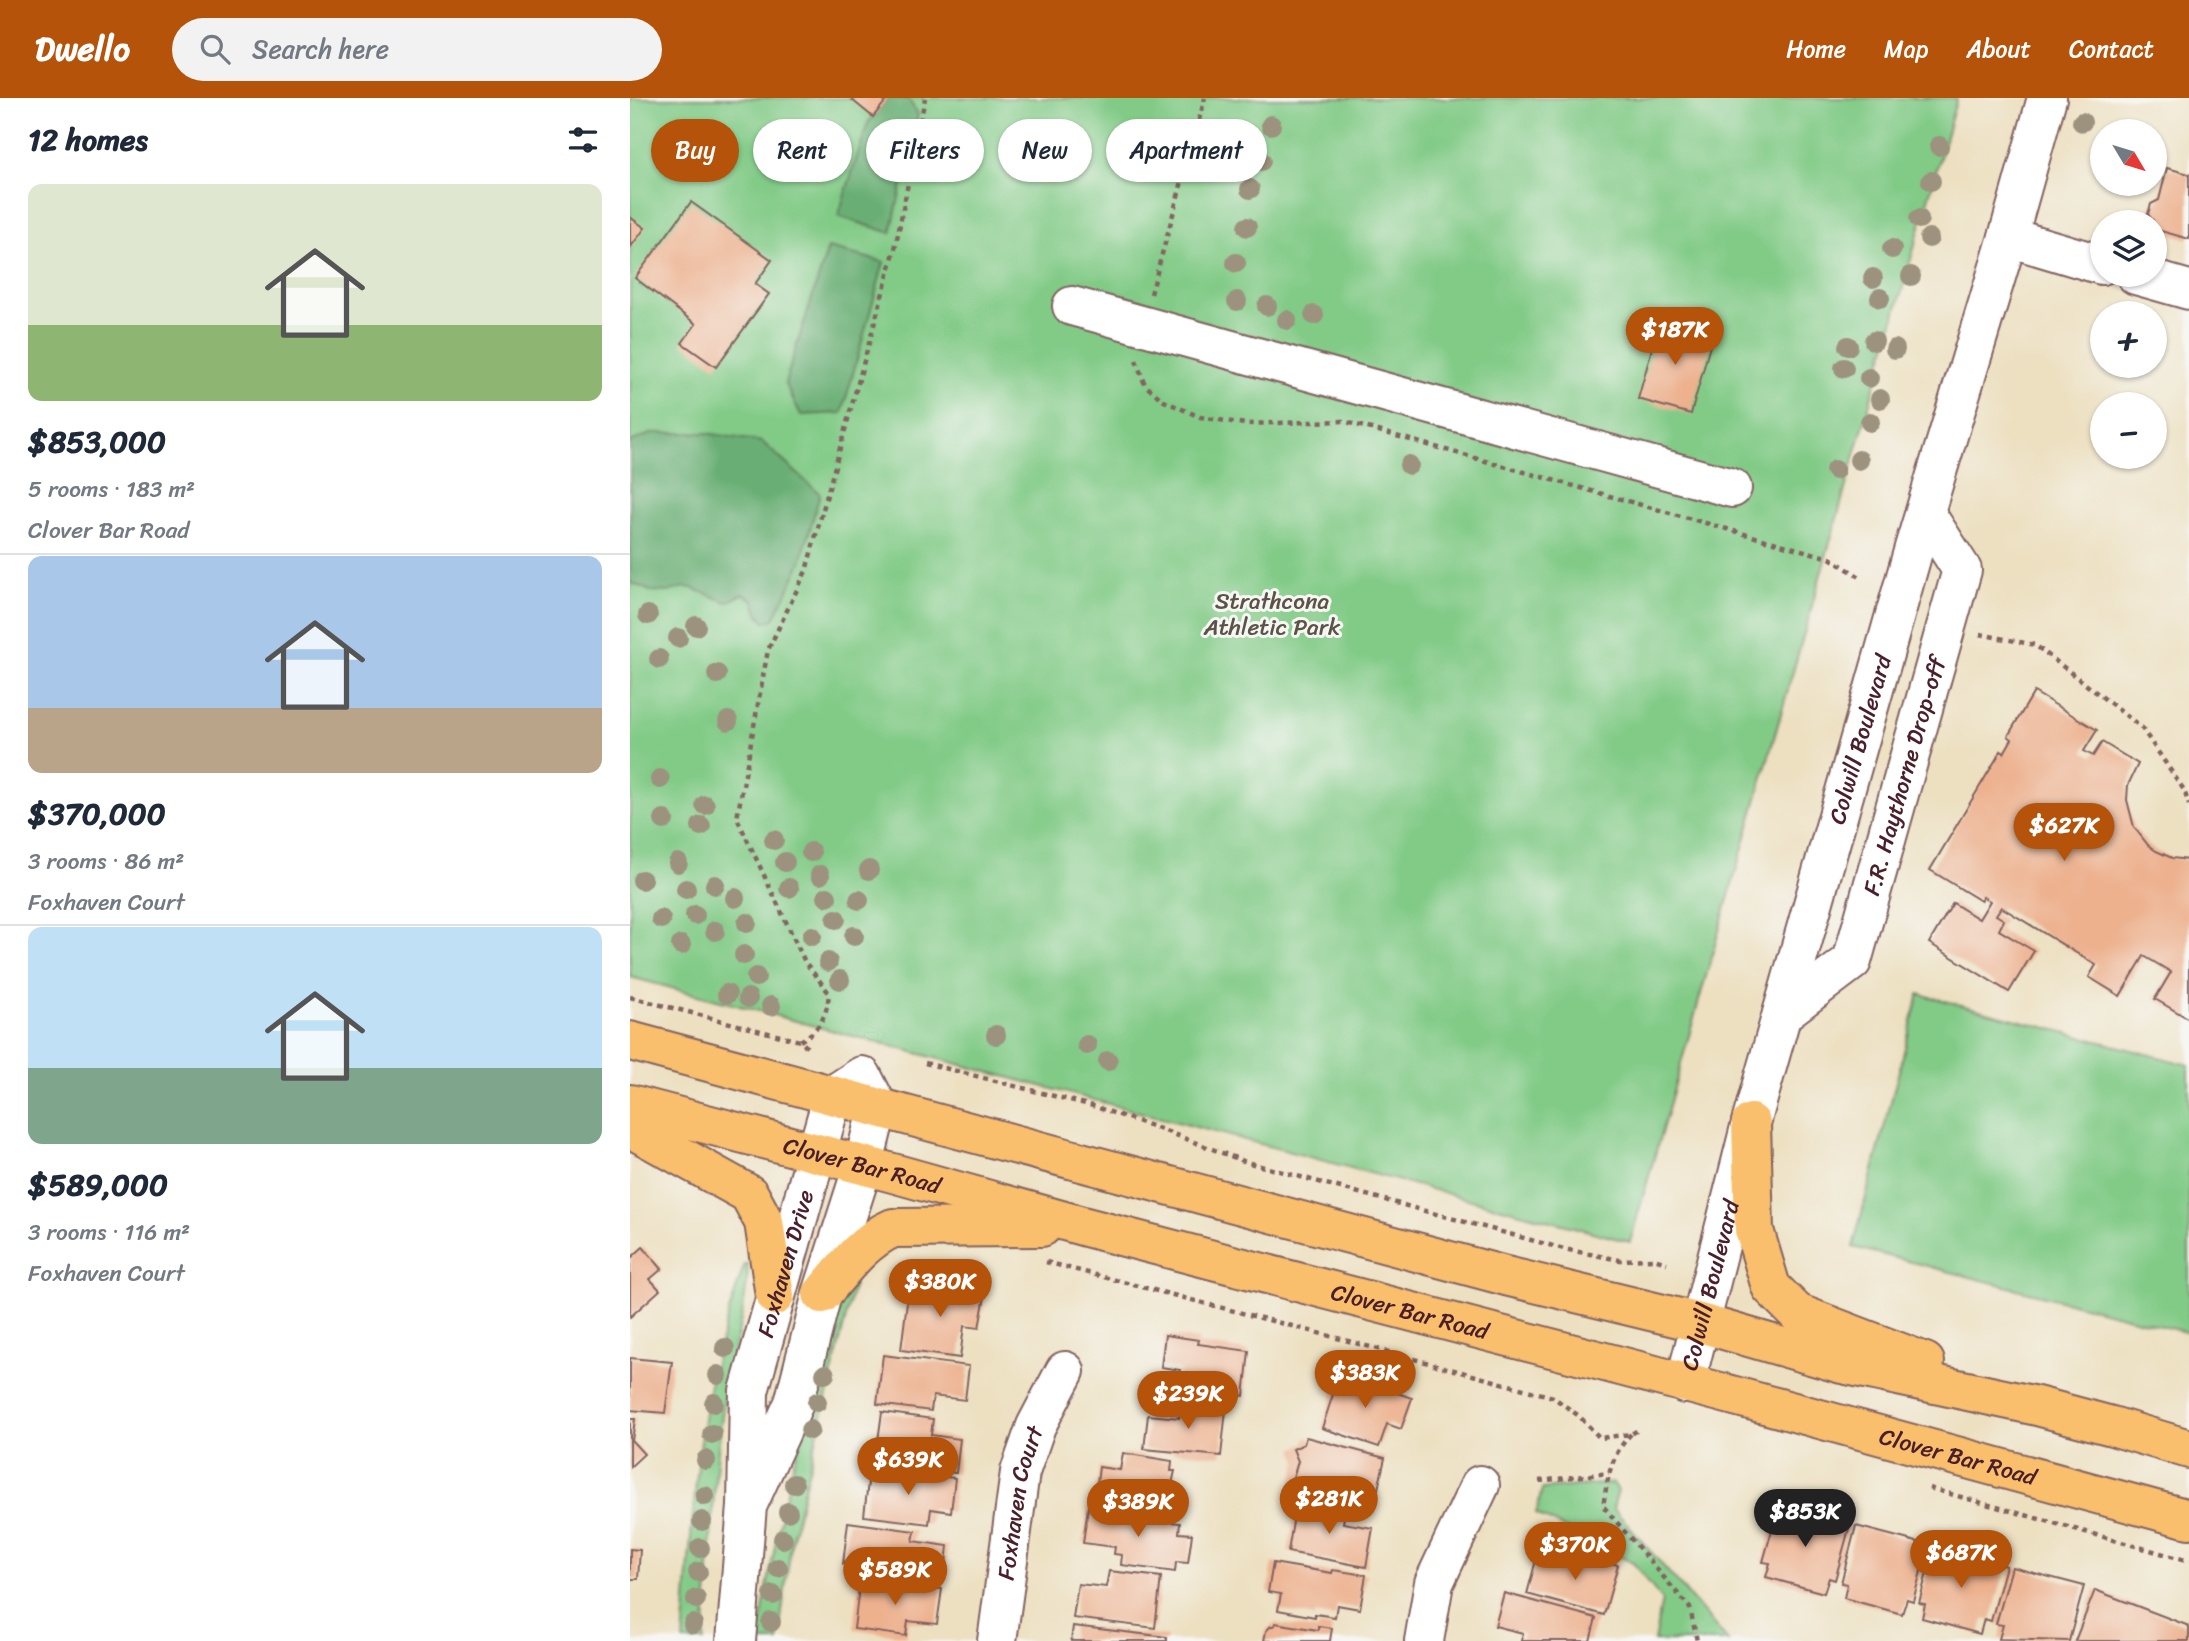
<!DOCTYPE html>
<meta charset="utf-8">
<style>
body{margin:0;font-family:Sriracha,sans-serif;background:#f2f2f3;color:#1f2937;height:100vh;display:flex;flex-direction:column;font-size:26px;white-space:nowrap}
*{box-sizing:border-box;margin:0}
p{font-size:23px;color:#747a83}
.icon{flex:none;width:38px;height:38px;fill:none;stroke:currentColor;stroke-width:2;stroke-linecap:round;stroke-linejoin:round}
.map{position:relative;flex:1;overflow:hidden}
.details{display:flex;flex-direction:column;background:#fff;width:630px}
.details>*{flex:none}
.hud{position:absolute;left:21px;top:21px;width:665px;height:63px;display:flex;gap:14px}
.needle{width:46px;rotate:128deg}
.fabs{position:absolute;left:1460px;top:21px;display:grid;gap:14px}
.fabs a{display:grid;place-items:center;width:77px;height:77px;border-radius:50%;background:#fff;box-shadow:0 2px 5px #0004;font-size:35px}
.price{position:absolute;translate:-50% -60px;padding:0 16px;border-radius:24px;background:#b45309;color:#fff;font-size:23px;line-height:46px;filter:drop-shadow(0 2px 4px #0008)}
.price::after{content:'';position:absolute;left:50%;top:42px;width:21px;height:16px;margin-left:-10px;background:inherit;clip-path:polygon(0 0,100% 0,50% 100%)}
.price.selected{background:#222;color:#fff}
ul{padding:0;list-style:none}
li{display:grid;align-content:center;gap:14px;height:371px;padding:0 28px}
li+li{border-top:2px solid #e0e1e3}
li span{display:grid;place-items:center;height:217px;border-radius:14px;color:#555}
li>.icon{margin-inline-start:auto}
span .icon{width:126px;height:126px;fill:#fffc;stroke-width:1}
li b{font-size:30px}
h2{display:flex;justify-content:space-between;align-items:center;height:84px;padding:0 28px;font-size:30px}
.tag{padding:0 24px;border-radius:32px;background:#fff;box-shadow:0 2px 5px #0004;font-size:24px;line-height:63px}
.tag.selected{background:#b45309;color:#fff}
header{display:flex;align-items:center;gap:42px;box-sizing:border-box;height:98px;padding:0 35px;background:#b45309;color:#fff}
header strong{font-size:33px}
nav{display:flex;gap:38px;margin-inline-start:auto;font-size:24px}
.search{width:490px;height:63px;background:#f2f2f3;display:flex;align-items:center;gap:18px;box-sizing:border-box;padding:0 24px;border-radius:38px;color:#747a83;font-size:26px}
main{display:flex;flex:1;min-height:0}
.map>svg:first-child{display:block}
</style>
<header>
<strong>Dwello</strong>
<div class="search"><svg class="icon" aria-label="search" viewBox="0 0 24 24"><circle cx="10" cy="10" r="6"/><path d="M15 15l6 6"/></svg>Search here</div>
<nav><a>Home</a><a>Map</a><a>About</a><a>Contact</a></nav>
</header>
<main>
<section class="details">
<h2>12 homes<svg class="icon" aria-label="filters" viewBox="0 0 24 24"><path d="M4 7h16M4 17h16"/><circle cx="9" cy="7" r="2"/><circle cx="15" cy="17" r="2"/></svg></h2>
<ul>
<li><span style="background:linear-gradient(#dfe7d0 65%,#8fb573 0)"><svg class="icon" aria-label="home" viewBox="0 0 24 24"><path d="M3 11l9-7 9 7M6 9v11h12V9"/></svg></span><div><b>$853,000</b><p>5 rooms · 183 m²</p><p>Clover Bar Road</p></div></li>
<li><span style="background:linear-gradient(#a9c7e8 70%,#b9a48a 0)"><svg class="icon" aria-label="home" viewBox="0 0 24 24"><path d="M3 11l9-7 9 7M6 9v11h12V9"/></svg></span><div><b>$370,000</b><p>3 rooms · 86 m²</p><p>Foxhaven Court</p></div></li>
<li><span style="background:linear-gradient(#bfe0f5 65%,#7fa58c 0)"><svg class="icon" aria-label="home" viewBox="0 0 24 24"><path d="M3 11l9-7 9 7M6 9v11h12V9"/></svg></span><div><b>$589,000</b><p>3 rooms · 116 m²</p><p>Foxhaven Court</p></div></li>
</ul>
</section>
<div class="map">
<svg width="1559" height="1543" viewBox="0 0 1559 1543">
<rect width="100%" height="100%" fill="#f6f6f2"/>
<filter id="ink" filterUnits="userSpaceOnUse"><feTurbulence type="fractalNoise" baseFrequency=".0143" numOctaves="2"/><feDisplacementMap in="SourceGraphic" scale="14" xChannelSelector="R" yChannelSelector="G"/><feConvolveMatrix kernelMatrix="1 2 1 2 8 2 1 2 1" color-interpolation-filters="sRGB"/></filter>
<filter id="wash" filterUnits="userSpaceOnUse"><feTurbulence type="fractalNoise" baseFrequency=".00686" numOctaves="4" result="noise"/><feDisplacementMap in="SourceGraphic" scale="28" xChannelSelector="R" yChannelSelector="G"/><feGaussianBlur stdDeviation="1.57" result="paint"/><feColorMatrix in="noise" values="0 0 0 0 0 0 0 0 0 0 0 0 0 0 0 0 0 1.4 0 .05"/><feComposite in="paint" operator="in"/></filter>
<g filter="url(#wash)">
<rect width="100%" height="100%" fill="#ede0c1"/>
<g fill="#82cb87" stroke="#667559" stroke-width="2">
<path d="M 0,0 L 1327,0 L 1000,1144 L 0,879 Z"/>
<path d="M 1289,896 L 1559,967 L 1559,1235 L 1223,1149 Z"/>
<path d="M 118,1165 C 117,1212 101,1256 94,1302 C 83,1382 80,1463 74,1543 L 53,1543 C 59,1463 64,1382 77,1302 C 85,1256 99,1212 114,1168 Z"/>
<path d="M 223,1185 L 224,1186 L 162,1440 L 148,1543 L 128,1543 C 140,1466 156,1391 176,1317 C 189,1271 201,1227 223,1185 Z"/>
<path d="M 983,1385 L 988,1392 L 983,1410 L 1098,1543 L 1024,1543 L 1032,1502 L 1003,1465 L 906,1416 L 912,1391 Z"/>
</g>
<g fill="#69af74" stroke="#5a6750" stroke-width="2">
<path d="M 258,0 L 278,1 L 288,16 L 261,135 L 208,118 L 238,25 Z"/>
<path d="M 198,150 L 254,164 L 212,315 L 171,317 L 155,285 Z"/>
<path d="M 23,335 L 76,335 L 132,344 L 190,396 L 170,467 L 144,521 L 135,524 L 128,515 L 124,502 L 113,496 L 97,504 L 62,490 L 54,489 L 38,494 L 20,493 L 0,484 L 0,344 Z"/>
</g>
<g id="blocks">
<g fill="#edb18e">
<path d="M 223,0 L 258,0 L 243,19 L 222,2 Z"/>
<path d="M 1537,70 L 1559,76 L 1559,141 L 1524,131 L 1524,124 L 1518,116 L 1521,106 L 1529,102 Z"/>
<path d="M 61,104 L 142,162 L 125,186 L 139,196 L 86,269 L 52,245 L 66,226 L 5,180 Z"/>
<path d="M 0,119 L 15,130 L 0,150 Z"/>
<path d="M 1030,222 L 1083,237 L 1061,316 L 1008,301 Z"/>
<path d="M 1404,594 L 1467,632 L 1454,653 L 1463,658 L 1472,644 L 1508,666 L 1498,687 L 1497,702 L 1504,729 L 1518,747 L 1526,753 L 1542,760 L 1559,762 L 1559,921 L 1525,901 L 1541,874 L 1514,858 L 1490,898 L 1459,879 L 1466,867 L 1371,809 L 1366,817 L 1374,822 L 1369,832 L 1404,853 L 1379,894 L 1299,845 L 1323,805 L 1349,821 L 1360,803 L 1353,799 L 1351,803 L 1300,772 L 1371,653 L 1374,655 L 1382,641 L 1378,638 Z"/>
<path d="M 13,1149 L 32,1171 L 20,1181 L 30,1192 L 0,1219 L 0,1161 Z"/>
<path d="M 296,1185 L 356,1193 L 349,1230 L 334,1228 L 330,1260 L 271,1252 L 279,1188 L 295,1190 Z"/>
<path d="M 535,1237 L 569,1242 L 568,1246 L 619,1253 L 614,1298 L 548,1290 L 550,1272 L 531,1269 Z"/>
<path d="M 253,1257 L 339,1268 L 335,1302 L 303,1298 L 301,1313 L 247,1306 Z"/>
<path d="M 0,1260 L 42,1264 L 35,1315 L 0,1312 Z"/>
<path d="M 710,1275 L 782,1300 L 771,1331 L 757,1326 L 749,1349 L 692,1330 Z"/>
<path d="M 551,1306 L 596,1312 L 591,1358 L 514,1351 L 518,1317 L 549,1320 Z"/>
<path d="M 252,1314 L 303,1321 L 301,1337 L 330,1341 L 326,1375 L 245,1364 Z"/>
<path d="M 0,1321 L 5,1321 L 2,1343 L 14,1356 L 0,1369 Z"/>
<path d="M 676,1339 L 755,1360 L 748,1391 L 725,1385 L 724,1389 L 719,1388 L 716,1401 L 661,1387 L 668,1363 L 663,1351 L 674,1346 Z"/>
<path d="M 493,1355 L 542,1363 L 541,1373 L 545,1373 L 537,1408 L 502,1403 L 501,1408 L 465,1402 L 469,1369 L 490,1372 Z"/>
<path d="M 239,1376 L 291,1382 L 292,1376 L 325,1380 L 321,1414 L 301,1411 L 299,1426 L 234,1418 Z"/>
<path d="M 666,1406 L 715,1414 L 713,1425 L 743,1430 L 736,1469 L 658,1454 Z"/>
<path d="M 1149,1407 L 1220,1427 L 1205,1482 L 1199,1480 L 1194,1495 L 1136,1479 L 1140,1465 L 1133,1464 Z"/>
<path d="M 458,1409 L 502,1415 L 502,1419 L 550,1425 L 549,1435 L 562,1436 L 558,1465 L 546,1464 L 545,1474 L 491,1467 L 492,1457 L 484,1456 L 485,1449 L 453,1445 Z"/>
<path d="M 218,1424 L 285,1433 L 283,1443 L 318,1448 L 314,1482 L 272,1476 L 273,1473 L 213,1466 Z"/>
<path d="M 1226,1428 L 1298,1447 L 1283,1503 L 1277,1501 L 1272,1516 L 1214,1500 L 1217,1486 L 1211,1485 Z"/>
<path d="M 1304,1448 L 1376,1468 L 1361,1523 L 1354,1521 L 1350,1536 L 1292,1520 L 1295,1506 L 1289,1505 Z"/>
<path d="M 0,1451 L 10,1452 L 8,1481 L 0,1481 Z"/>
<path d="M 936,1453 L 988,1467 L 974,1517 L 897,1496 L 906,1462 L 931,1469 Z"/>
<path d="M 643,1465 L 702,1475 L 703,1472 L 736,1477 L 730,1511 L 707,1507 L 705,1519 L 685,1516 L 685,1519 L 648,1512 L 651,1496 L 638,1494 Z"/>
<path d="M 1382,1469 L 1454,1488 L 1439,1543 L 1369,1541 L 1373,1527 L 1366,1526 Z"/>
<path d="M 479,1473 L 531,1479 L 525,1530 L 443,1520 L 448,1486 L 476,1489 Z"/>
<path d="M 230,1481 L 312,1491 L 307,1526 L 278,1523 L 276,1538 L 224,1531 Z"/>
<path d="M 1465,1492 L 1559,1528 L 1559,1543 L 1445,1543 Z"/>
<path d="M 874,1495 L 966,1520 L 960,1543 L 891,1543 L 893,1535 L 865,1528 Z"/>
<path d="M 645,1525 L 688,1532 L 688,1528 L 702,1530 L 700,1543 L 634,1543 L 636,1533 L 641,1528 L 644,1528 Z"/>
<path d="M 443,1528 L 537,1539 L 537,1543 L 441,1543 Z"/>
</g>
</g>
</g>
<g filter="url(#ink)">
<use href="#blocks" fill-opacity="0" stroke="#836360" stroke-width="2"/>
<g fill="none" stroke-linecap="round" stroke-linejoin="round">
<g stroke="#836360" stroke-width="42">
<g id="minor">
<path d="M 1378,139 L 1472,167"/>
<path d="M 1506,177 L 1559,192"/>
<path d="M 442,208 L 1102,390"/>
<path id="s1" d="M 1152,916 L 1222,863 L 1332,472 L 1296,416"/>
<path id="s2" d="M 1055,1286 L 1121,1025 L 1284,450 L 1378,139 L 1417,0"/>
<path id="s3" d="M 106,1543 L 117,1408 L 119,1293 L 203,997 L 232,978 L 248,1009 L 233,1068 L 192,1196 L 164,1305 L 117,1408"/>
<path id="s4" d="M 367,1543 L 390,1374 L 406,1328 L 435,1273"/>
<path d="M 794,1543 L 804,1485 L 850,1387"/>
</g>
</g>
<g stroke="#836360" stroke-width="42">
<g id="major">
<path d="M 0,943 L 876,1178 L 1070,1225 L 1212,1266 L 1407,1308 L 1482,1328 L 1559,1351"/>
<path id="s5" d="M 0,1006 L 263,1075 L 456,1129 L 1090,1294 L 1559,1421"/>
<path d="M 1121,1025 L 1124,1132 L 1141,1189 L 1167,1215 L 1295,1264"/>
<path d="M 0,1030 L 119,1096 L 134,1124 L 145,1198"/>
<path d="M 192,1196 C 213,1171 233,1143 263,1130 L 412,1129"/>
</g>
</g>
<g stroke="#836360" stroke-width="4.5" stroke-dasharray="5 5" stroke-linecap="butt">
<path d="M 521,196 L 575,0"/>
<path d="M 506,262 L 515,287 L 534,303 L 570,319 L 615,326 L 713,323 L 1200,460 L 1230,479"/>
<path d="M 1350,536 L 1405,547 L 1511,629 L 1554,692 L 1559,707"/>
<path d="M 0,899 L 170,943 L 177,949"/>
<path d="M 170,943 C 190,932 197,917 199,895 L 175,864 L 107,720 L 138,552 L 176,473 L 265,151 L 295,0"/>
<path d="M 295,965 L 463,1008 L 530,1031 L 616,1064 L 934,1151 L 990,1162 L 1024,1161 L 1037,1165"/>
<path d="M 416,1164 L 700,1238 L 923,1299 L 949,1318 L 970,1340 L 1001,1336 L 1010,1331"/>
<path d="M 1001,1336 C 980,1358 978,1380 973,1408 L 1060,1510 L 1067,1543"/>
<path d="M 909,1383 L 979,1375"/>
<path d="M 1299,1390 L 1559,1463"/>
</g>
<use href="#minor" stroke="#fff" stroke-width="38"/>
<use href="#major" stroke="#f9bf6d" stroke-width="38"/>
</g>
<g fill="#9d927e">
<circle cx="1452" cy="24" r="10"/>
<circle cx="641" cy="27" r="10"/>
<circle cx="1309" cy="48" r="10"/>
<circle cx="631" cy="63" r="10"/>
<circle cx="1301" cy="83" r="10"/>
<circle cx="620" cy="91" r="10"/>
<circle cx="1289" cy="121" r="10"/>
<circle cx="617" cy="129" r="10"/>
<circle cx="1299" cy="140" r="10"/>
<circle cx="1262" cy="151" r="10"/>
<circle cx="606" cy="165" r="10"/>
<circle cx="1281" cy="178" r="10"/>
<circle cx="1243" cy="180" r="10"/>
<circle cx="1250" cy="200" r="10"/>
<circle cx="607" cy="203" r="10"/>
<circle cx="637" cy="208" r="10"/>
<circle cx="684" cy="217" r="10"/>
<circle cx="657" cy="222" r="10"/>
<circle cx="1244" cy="243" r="10"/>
<circle cx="1218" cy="248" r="10"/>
<circle cx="1265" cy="251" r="10"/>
<circle cx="1214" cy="270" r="10"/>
<circle cx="1239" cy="280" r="10"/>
<circle cx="1250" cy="301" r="10"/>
<circle cx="1240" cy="324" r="10"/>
<circle cx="1229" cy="362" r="10"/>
<circle cx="779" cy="367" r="10"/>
<circle cx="1205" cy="372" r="10"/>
<circle cx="18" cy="517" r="10"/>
<circle cx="66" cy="528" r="10"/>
<circle cx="48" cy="540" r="10"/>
<circle cx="29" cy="561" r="10"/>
<circle cx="87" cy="576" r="10"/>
<circle cx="98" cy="623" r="10"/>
<circle cx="30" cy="681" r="10"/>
<circle cx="75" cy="707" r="10"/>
<circle cx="34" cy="722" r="10"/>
<circle cx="71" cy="728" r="10"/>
<circle cx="144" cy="742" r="10"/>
<circle cx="181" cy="754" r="10"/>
<circle cx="155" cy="764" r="10"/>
<circle cx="48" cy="765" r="10"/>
<circle cx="239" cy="772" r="10"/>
<circle cx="190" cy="777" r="10"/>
<circle cx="12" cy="782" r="10"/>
<circle cx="85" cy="787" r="10"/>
<circle cx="159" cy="790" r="10"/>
<circle cx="56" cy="791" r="10"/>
<circle cx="197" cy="799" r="10"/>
<circle cx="105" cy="800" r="10"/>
<circle cx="229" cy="802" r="10"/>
<circle cx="65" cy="817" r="10"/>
<circle cx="31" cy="821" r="10"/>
<circle cx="206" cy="821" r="10"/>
<circle cx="117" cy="825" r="10"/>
<circle cx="85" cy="833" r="10"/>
<circle cx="182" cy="838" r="10"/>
<circle cx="224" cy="838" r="10"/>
<circle cx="51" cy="847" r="10"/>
<circle cx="114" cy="857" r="10"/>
<circle cx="198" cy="864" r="10"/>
<circle cx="126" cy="879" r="10"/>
<circle cx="210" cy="882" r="10"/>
<circle cx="97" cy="896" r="10"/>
<circle cx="118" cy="900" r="10"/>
<circle cx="141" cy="908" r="10"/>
<circle cx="366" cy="937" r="10"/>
<circle cx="457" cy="947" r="10"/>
<circle cx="478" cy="963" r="10"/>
<circle cx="95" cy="1250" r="10"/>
<circle cx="195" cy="1276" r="10"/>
<circle cx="88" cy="1277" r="10"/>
<circle cx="187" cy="1304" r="10"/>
<circle cx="84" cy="1305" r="10"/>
<circle cx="180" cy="1332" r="10"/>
<circle cx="82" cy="1336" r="10"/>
<circle cx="76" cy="1362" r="10"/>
<circle cx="164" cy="1386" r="10"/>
<circle cx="75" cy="1398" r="10"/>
<circle cx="158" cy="1414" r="10"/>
<circle cx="72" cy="1423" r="10"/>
<circle cx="153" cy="1441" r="10"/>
<circle cx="70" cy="1450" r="10"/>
<circle cx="148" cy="1470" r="10"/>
<circle cx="68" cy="1474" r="10"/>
<circle cx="143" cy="1497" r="10"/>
<circle cx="66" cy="1501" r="10"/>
<circle cx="141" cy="1524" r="10"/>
<circle cx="63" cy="1526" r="10"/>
</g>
</g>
<g text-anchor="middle" stroke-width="6" stroke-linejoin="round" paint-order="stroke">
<g font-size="23" fill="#5b5347" stroke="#f6f6f2">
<text x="642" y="511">Strathcona<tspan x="642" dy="26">Athletic Park</tspan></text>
</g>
<g font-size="23" fill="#4a1f2b" stroke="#f6f6f2">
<text dy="8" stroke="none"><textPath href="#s2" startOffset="668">Colwill Boulevard</textPath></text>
<text dy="8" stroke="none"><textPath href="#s1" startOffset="280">F.R. Haythorne Drop-off</textPath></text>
<text dy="8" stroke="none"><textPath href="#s5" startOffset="240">Clover Bar Road</textPath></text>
<text dy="8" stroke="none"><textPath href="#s3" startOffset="383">Foxhaven Drive</textPath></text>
<text dy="8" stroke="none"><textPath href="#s2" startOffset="102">Colwill Boulevard</textPath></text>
<text dy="8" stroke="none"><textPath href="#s5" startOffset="807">Clover Bar Road</textPath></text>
<text dy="8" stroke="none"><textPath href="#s5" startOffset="1374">Clover Bar Road</textPath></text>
<text dy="8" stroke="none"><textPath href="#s4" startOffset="140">Foxhaven Court</textPath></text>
</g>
</g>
</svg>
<div class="fabs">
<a><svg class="needle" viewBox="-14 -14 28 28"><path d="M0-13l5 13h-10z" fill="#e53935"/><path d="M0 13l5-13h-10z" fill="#747a83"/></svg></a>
<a><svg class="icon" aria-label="layers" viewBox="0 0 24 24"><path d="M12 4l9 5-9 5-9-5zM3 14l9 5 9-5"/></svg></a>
<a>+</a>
<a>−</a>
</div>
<b class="price" style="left:1045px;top:269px">$187K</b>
<b class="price" style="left:1434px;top:765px">$627K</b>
<b class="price" style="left:310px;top:1221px">$380K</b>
<b class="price" style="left:735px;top:1312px">$383K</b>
<b class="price" style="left:558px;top:1333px">$239K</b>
<b class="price" style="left:278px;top:1399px">$639K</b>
<b class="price" style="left:699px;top:1438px">$281K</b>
<b class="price" style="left:508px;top:1441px">$389K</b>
<b class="price selected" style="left:1175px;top:1451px">$853K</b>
<b class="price" style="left:945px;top:1484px">$370K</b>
<b class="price" style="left:1331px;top:1492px">$687K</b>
<b class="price" style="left:265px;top:1509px">$589K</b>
<div class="hud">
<a class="tag selected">Buy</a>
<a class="tag">Rent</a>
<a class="tag">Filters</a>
<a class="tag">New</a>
<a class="tag">Apartment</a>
</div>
</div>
</main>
